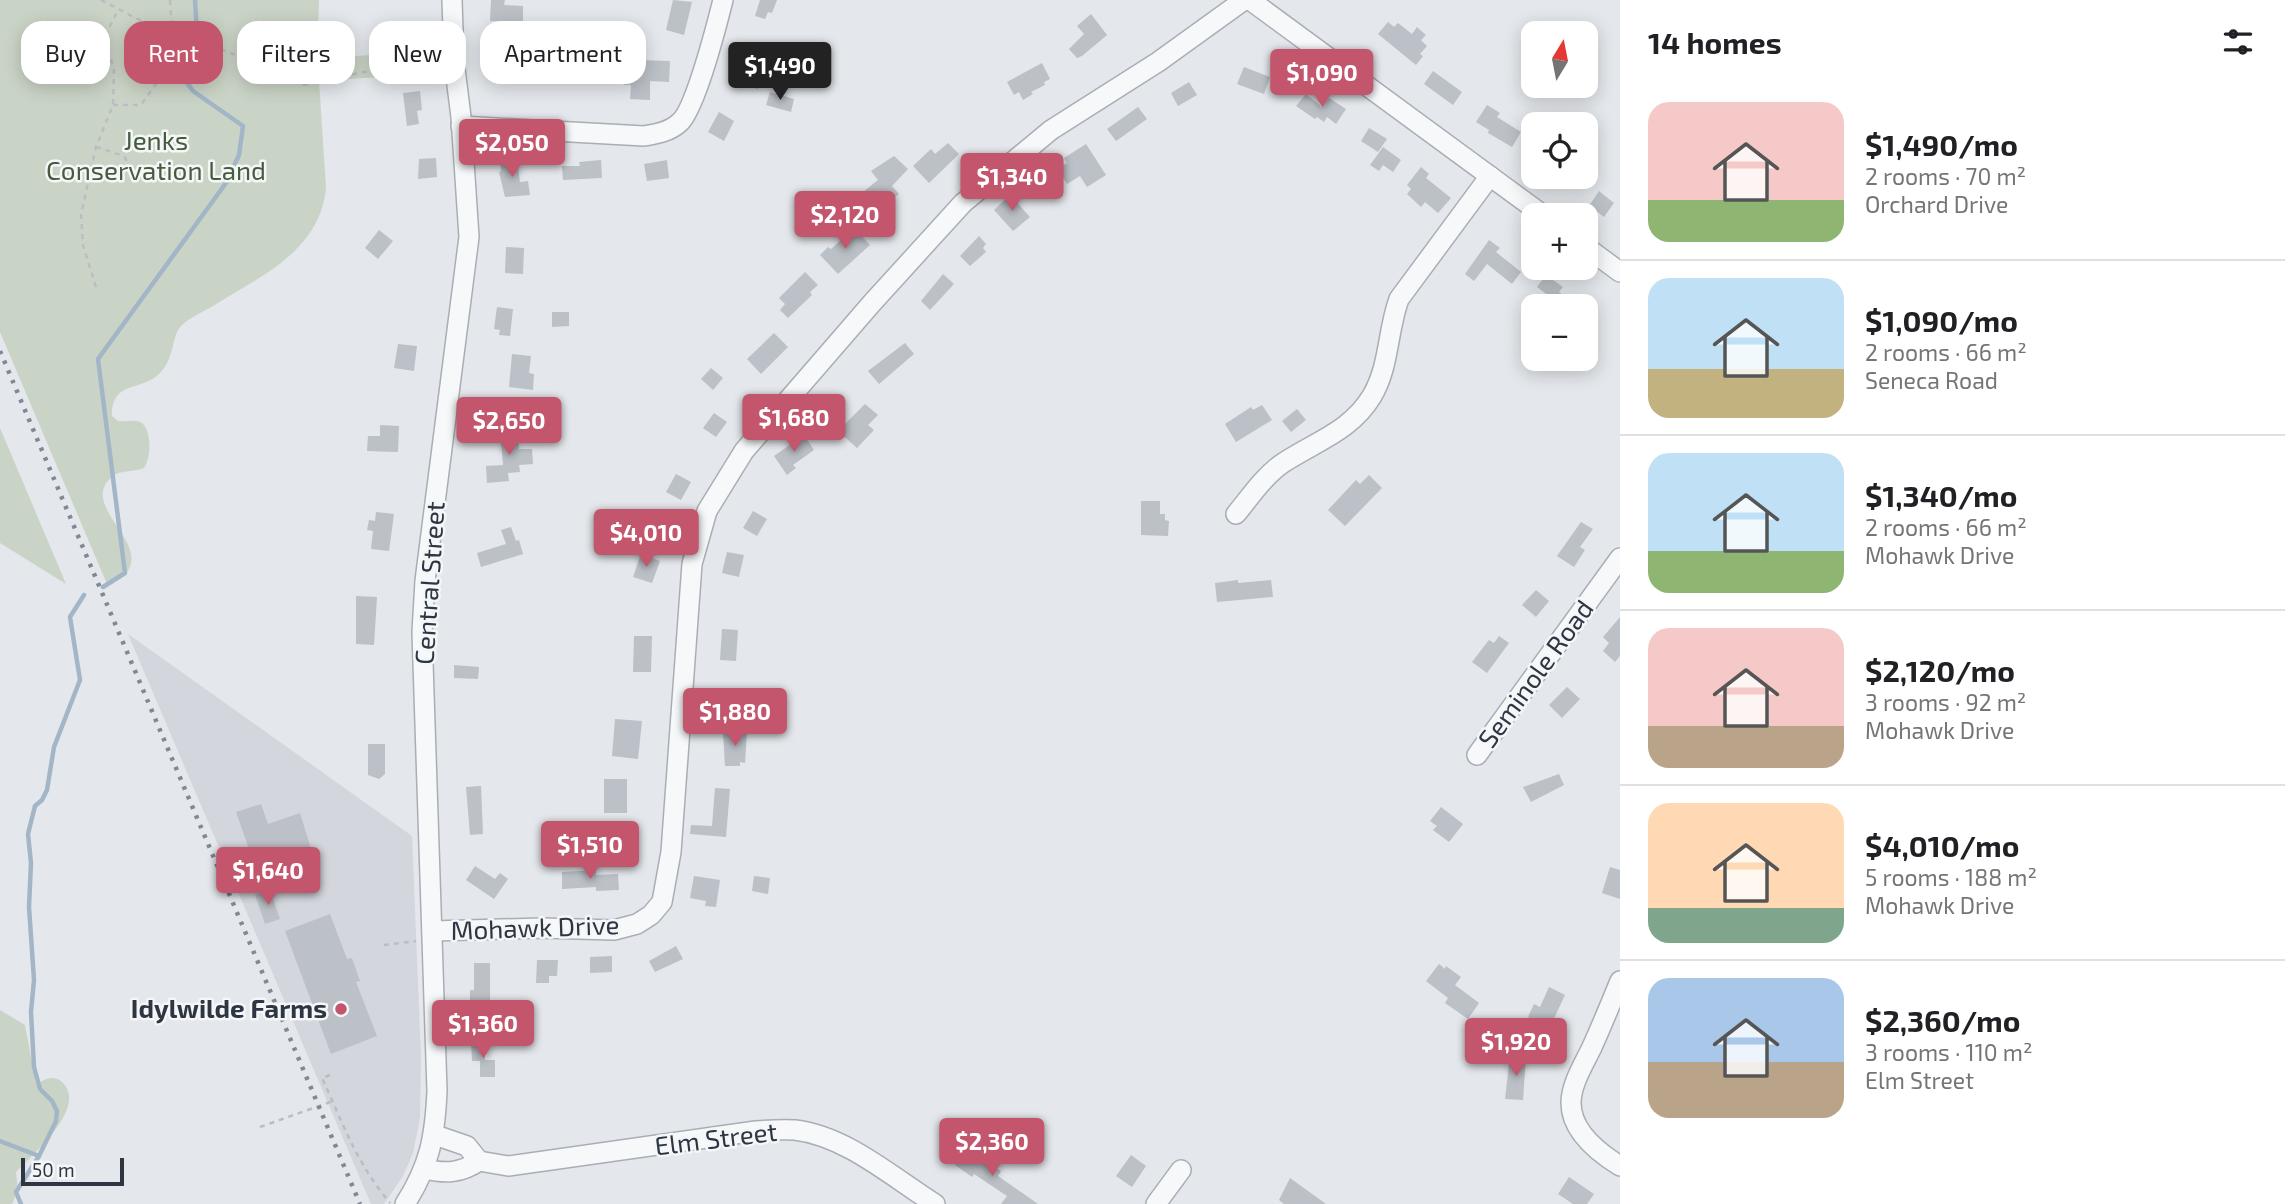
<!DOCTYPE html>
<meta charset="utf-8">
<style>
body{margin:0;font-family:"Exo 2",sans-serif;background:#f6f6f6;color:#202124;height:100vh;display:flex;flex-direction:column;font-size:26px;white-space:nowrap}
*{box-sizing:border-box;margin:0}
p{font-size:23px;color:#757577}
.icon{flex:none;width:38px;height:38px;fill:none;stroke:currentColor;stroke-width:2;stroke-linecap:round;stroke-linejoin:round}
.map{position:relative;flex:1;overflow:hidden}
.panel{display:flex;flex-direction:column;background:#fff;width:665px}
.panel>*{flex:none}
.banner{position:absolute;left:21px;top:21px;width:665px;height:63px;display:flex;gap:14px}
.needle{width:46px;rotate:10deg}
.tools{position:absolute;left:1521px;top:21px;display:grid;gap:14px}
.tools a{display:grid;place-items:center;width:77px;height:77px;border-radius:14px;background:#fff;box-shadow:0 4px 18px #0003;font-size:35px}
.scale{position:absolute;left:21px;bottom:18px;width:103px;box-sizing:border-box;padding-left:7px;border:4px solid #2d3642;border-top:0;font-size:19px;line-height:24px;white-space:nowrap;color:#2d3642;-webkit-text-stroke:5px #f4f6f8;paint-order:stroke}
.price{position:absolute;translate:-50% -60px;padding:0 16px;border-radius:7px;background:#c3566c;color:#fff;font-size:23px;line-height:46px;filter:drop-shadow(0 2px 4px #0008)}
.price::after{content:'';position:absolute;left:50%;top:42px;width:21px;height:16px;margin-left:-10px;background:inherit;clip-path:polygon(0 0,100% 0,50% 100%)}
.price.current{background:#222;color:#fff}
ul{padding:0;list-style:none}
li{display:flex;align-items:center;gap:21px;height:175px;padding:0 28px}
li+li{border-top:2px solid #e0e0e0}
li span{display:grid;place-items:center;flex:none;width:196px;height:140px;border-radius:21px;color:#555}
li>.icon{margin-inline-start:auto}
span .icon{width:84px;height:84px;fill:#fffc;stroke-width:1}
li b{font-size:30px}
h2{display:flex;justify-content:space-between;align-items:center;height:84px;padding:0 28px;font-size:30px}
.pill{padding:0 24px;border-radius:21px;background:#fff;box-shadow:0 4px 18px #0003;font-size:24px;line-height:63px}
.pill.current{background:#c3566c;color:#fff}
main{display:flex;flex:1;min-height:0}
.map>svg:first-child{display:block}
</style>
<main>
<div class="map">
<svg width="1620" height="1204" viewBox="0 0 1620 1204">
<rect width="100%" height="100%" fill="#e4e7eb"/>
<path fill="#d3d6dd" d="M 128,634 L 412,836 L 421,1057 L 420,1118 L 413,1153 L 403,1176 L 384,1204 L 371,1204 Z"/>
<g fill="#cad4c6">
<path d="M 0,0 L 319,0 L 317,59 L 436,50 L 438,73 L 319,81 L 326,188 C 320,251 261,276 213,306 C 203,312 189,318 181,326 C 171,337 175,359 159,374 C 140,392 112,380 112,416 L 118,421 C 125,422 136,419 142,423 C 152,432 151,458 144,468 C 135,472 121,470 113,476 C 78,504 145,538 129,569 C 124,578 116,582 107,584 L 0,332 Z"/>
<path d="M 0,428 L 66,584 L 0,543 Z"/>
<path d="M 0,1010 L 25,1025 L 36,1084 C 44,1080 53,1074 62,1082 C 89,1107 32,1155 16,1172 L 18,1190 L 12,1204 L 0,1204 Z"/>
</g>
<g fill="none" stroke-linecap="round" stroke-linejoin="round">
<g stroke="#a3b6c7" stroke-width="4.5">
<path d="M 195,0 L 197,33"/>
<path d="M 103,587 L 125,573 L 98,359 L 226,183 L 239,155 L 243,126 L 193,91 L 187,83 L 194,50"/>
<path d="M 0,1141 L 39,1156"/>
<path d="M 21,1204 L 16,1192 L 39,1156 L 56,1121 L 57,1111 L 52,1101 L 40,1089 L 34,1067 L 31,1012 L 34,980 L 29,907 L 31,863 L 28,834 L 35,806 L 42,800 L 47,790 L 54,747 L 80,680 L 70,617 L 84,595"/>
</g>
</g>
<g fill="#bcc1c7">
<path d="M 491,0 L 505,0 L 504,5 L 523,6 L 523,22 L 490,21 Z"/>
<path d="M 673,0 L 692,2 L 684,35 L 666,30 Z"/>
<path d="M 760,0 L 777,0 L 772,13 L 768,12 L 765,19 L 755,16 Z"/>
<path d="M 1091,14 L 1107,35 L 1082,56 L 1077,58 L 1069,49 L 1084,34 L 1077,26 Z"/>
<path d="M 1388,22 L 1394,27 L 1398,23 L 1412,34 L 1417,27 L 1426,35 L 1421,40 L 1427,46 L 1420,54 L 1423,56 L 1416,65 L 1378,34 Z"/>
<path d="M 529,51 L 563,54 L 561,76 L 527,74 Z"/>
<path d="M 640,60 L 670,61 L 669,82 L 650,81 L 650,100 L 630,99 L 631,85 L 624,85 L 624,75 L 640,75 Z"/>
<path d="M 1042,63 L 1050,79 L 1044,82 L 1045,85 L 1031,92 L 1033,94 L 1023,100 L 1019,92 L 1014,95 L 1007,82 Z"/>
<path d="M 738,64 L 754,68 L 753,72 L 762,74 L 758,89 L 732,82 Z"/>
<path d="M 1244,67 L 1270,77 L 1264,94 L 1237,84 Z"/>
<path d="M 1433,71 L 1462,92 L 1453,105 L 1424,84 Z"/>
<path d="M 1189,82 L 1197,95 L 1178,106 L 1171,93 Z"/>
<path d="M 420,91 L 422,110 L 417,111 L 419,124 L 407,126 L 403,93 Z"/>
<path d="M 770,92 L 794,99 L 791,112 L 766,105 Z"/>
<path d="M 1306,94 L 1322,107 L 1329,98 L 1346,109 L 1336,124 L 1327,117 L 1324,122 L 1317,117 L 1315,119 L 1296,106 Z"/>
<path d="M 1487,105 L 1500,113 L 1497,117 L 1521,132 L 1512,147 L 1488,133 L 1489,130 L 1476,122 Z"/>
<path d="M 1138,107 L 1147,119 L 1116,141 L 1107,129 Z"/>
<path d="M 719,112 L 734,121 L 724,141 L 708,132 Z"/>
<path d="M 1369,128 L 1387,139 L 1378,152 L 1361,141 Z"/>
<path d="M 948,143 L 959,154 L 929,183 L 913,166 L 931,149 L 935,154 Z"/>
<path d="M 1086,144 L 1106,175 L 1087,187 L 1080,176 L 1067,184 L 1058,169 L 1067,163 L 1064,158 Z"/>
<path d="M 1383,147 L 1401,160 L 1393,172 L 1383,165 L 1379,171 L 1370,165 Z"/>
<path d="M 894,156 L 908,169 L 892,186 L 899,194 L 877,212 L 881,216 L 872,224 L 853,200 L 878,180 L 871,171 Z"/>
<path d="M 436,158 L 437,177 L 418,179 L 419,159 Z"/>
<path d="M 517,158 L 520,182 L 528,181 L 530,195 L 505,197 L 499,172 L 501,171 L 500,159 Z"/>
<path d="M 601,160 L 602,178 L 563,180 L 562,166 L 580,166 L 579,162 Z"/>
<path d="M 667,160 L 669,178 L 647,181 L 644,164 Z"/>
<path d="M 1421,167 L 1429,174 L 1426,178 L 1451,198 L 1438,213 L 1425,202 L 1421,207 L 1407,194 L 1411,189 L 1407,185 Z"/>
<path d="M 1599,191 L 1614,203 L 1604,217 L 1589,206 Z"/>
<path d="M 1010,195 L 1030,217 L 1013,231 L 994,210 Z"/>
<path d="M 854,228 L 870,245 L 838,274 L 820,255 L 828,247 L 831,249 Z"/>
<path d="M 379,230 L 393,241 L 378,259 L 365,248 Z"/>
<path d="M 979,236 L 986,244 L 983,248 L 986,252 L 970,266 L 960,256 Z"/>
<path d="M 1489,240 L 1500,248 L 1496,252 L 1521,272 L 1512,284 L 1487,264 L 1474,281 L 1465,274 Z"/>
<path d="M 506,247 L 524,248 L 523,274 L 505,273 Z"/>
<path d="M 805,272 L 818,285 L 810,292 L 812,295 L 788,318 L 780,310 L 785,304 L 779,298 Z"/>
<path d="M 943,274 L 954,284 L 930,310 L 921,301 Z"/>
<path d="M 1546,275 L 1563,287 L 1559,292 L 1578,306 L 1548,306 L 1553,299 L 1537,287 Z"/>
<path d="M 497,307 L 513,309 L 510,336 L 499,335 L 500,330 L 494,329 Z"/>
<path d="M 552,312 L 569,312 L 569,326 L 552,327 Z"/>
<path d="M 774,333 L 788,347 L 761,374 L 747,359 Z"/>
<path d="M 905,343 L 914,354 L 879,384 L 868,371 Z"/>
<path d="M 398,344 L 417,346 L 414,371 L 394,368 Z"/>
<path d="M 512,354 L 531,356 L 529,373 L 534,374 L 533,390 L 509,387 Z"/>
<path d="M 711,368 L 723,378 L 713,390 L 701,379 Z"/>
<path d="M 865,404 L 878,415 L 868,425 L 874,430 L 857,448 L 838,431 Z"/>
<path d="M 1262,405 L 1272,420 L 1236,442 L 1225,424 L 1251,407 L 1253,410 Z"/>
<path d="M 1297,409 L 1306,420 L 1291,432 L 1282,421 Z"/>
<path d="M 714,413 L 727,422 L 716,437 L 703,428 Z"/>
<path d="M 380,425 L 399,426 L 398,452 L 367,451 L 368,436 L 380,436 Z"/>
<path d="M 509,428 L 509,433 L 518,432 L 519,449 L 532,449 L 533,464 L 519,465 L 520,472 L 508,473 L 509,481 L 487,483 L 486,466 L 503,465 L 501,442 L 496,443 L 495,429 Z"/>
<path d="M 804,435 L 814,450 L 793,465 L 796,468 L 787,475 L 774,456 Z"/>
<path d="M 676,474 L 691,482 L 681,500 L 666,492 Z"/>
<path d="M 1369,475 L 1382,488 L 1345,526 L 1328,510 L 1356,480 L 1360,484 Z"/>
<path d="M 1141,501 L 1160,501 L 1160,514 L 1165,514 L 1165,520 L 1169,521 L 1168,536 L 1141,535 Z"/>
<path d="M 753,511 L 767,519 L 757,536 L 743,528 Z"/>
<path d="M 376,512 L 394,514 L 389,551 L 371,549 L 373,531 L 367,530 L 369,520 L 375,521 Z"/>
<path d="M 1581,522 L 1593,529 L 1580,547 L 1585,550 L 1574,567 L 1557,556 Z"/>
<path d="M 511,527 L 516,541 L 519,540 L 523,554 L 481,567 L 477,553 L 506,544 L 501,530 Z"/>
<path d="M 727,552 L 744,555 L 739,577 L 722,573 Z"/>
<path d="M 641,554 L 660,561 L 652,583 L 633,577 Z"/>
<path d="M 1238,580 L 1238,583 L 1271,580 L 1273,597 L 1217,602 L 1215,583 Z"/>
<path d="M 1536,590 L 1549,601 L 1536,617 L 1522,605 Z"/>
<path d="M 356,596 L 377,597 L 374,645 L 356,644 Z"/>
<path d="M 1620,617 L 1620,656 L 1615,662 L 1603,651 L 1609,643 L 1603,637 Z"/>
<path d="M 722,629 L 738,630 L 736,661 L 720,660 Z"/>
<path d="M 634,636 L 652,636 L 651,672 L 633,672 Z"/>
<path d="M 1499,636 L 1509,643 L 1487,673 L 1472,662 L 1489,640 L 1494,643 Z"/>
<path d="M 454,665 L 479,667 L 478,679 L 454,678 Z"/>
<path d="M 1567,687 L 1580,699 L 1562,718 L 1549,705 Z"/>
<path d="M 615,719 L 642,721 L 638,759 L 612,756 Z"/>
<path d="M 723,732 L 747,732 L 745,763 L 740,762 L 740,766 L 725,766 Z"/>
<path d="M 368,744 L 385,744 L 385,774 L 379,779 L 368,775 Z"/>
<path d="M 1559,774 L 1564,785 L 1531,802 L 1523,787 Z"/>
<rect x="604" y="779" width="23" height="34"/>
<path d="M 481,786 L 483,834 L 470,835 L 466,787 Z"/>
<path d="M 715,788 L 730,789 L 726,837 L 690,834 L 691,825 L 712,826 Z"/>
<path d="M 261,804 L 268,824 L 300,813 L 312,852 L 281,863 L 285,875 L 261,883 L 236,812 Z"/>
<path d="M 1441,807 L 1463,824 L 1449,842 L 1433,830 L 1437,826 L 1430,821 Z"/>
<path d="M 475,866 L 495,879 L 500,873 L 508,879 L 494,899 L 466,880 Z"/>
<path d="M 1610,867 L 1620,870 L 1620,899 L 1602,893 Z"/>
<path d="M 596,870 L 596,875 L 618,874 L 619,890 L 596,891 L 596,887 L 562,889 L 562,872 Z"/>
<path d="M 694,876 L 720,880 L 716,907 L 705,906 L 706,901 L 690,898 Z"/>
<path d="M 754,876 L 770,878 L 768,894 L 752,891 Z"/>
<path d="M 270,890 L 280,919 L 265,924 L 255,895 Z"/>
<path d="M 330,914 L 347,959 L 352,958 L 360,981 L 356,982 L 377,1036 L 331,1054 L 285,931 Z"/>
<path d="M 676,946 L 683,959 L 655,972 L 649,961 Z"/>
<path d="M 612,956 L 612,972 L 590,973 L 590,957 Z"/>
<path d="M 537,960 L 558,960 L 557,976 L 549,976 L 549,983 L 536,983 Z"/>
<path d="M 474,963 L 490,963 L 490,1001 L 470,1001 L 470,990 L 474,990 Z"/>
<path d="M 1439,964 L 1445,969 L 1446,966 L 1461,977 L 1455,985 L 1479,1003 L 1468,1019 L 1445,1003 L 1448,998 L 1426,981 Z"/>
<path d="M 1549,987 L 1565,995 L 1550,1027 L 1528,1017 L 1534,1004 L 1540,1007 Z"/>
<path d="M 471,1042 L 485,1042 L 485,1060 L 495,1060 L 495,1077 L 480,1077 L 480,1061 L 472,1061 Z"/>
<path d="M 1510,1056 L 1526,1057 L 1523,1100 L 1505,1099 Z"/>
<path d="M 965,1150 L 1001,1171 L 998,1176 L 1038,1204 L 1001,1204 L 1007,1196 L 974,1174 L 972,1177 L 955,1165 Z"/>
<path d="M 1131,1155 L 1146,1166 L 1132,1187 L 1116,1176 Z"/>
<path d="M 1569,1177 L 1594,1194 L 1587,1204 L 1573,1204 L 1558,1194 Z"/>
<path d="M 1290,1178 L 1326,1204 L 1284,1204 L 1279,1200 Z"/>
</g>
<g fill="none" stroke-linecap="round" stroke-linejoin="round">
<g stroke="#a9aeb5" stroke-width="22">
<g id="minor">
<path d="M 1250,0 L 1543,215"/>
<path d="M 461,126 L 644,136 C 656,134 669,132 679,123 C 695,111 717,24 723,0"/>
<path d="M 1586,247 L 1620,272"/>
<path d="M 1236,514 C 1251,496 1264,476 1283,463 C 1316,441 1350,432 1372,396 C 1390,365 1387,332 1399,299 L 1490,176"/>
<path d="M 1477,755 L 1620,558"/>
<path d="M 432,931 L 542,928 L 614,930 L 637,924 L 651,915 L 662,902 L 671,852 L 692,564 L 707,511 L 744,451 L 872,303 L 963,203 L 1051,130 L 1158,62 L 1244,0"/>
<path d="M 1620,981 C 1611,1003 1602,1025 1592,1047 C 1584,1064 1571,1084 1571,1103 C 1571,1131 1599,1153 1620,1166"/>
<path d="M 435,1135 L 467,1146 L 479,1161 L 508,1166 L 756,1131 C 769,1130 782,1129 795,1130 C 846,1136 892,1177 935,1204"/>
<path d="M 425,1169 C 446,1174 461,1173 479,1161"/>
<path d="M 405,1204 C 430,1165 435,1136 437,1091 L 422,632 L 425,581 L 469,237 L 461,117 L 454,61 L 452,0"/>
<path d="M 1156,1204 L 1181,1170"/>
</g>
</g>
<g stroke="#babec2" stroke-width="2.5" stroke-dasharray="5 5" stroke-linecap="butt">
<path d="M 101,0 L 157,29 L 183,35 L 283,73 L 304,85 L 406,63"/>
<path d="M 170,0 L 172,32"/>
<path d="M 113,105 L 141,105 L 168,67 L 182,36"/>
<path d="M 96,147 L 124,156 L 135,176"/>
<path d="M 96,287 L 83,245 L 81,214 L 96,147 L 113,105 L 114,69 L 104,38 L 118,10"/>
<path d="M 384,945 L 416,941"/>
<path d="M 330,1075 L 322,1078 C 344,1126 356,1162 390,1203"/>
<path d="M 260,1127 L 333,1101"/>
</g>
<use href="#minor" stroke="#f7f8f9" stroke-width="19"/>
<path stroke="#7f8893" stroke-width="4.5" stroke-dasharray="3.5 7" stroke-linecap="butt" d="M 0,351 L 360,1204"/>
</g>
<circle fill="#c3566c" stroke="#f4f6f8" stroke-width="2.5" cx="341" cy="1009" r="7"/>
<g text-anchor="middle" stroke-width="5" stroke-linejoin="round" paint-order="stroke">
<g font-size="26" fill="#445c3c" stroke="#f4f6f8">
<text x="156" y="150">Jenks<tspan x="156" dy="30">Conservation Land</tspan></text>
</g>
<g font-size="26" fill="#2d3642" stroke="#f4f6f8">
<text transform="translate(430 583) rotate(-86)" y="9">Central Street</text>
<text transform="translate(1536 674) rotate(-54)" y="9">Seminole Road</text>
<text transform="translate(535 928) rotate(-2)" y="9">Mohawk Drive</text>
<text transform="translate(716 1139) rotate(-7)" y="9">Elm Street</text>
</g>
<g font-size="26" font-weight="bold" fill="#2d3642" stroke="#f4f6f8" text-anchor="end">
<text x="327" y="1018">Idylwilde Farms</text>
</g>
</g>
</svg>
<div class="tools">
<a><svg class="needle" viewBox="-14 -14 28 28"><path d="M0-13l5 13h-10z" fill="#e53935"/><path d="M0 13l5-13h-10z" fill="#757577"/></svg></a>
<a><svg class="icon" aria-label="locate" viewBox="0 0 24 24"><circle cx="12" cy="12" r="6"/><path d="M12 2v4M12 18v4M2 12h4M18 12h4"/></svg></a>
<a>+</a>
<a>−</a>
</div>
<div class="scale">50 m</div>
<b class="price current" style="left:780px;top:102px">$1,490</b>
<b class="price" style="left:1322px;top:109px">$1,090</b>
<b class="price" style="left:512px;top:179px">$2,050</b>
<b class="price" style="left:1012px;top:213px">$1,340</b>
<b class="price" style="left:845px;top:251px">$2,120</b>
<b class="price" style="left:794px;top:454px">$1,680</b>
<b class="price" style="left:509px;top:457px">$2,650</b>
<b class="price" style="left:646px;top:569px">$4,010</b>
<b class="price" style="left:735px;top:748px">$1,880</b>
<b class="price" style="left:590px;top:881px">$1,510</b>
<b class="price" style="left:268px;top:907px">$1,640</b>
<b class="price" style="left:483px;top:1060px">$1,360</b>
<b class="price" style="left:1516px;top:1078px">$1,920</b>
<b class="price" style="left:992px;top:1178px">$2,360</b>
<div class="banner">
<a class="pill">Buy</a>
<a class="pill current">Rent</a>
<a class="pill">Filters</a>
<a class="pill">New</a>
<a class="pill">Apartment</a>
</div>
</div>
<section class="panel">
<h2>14 homes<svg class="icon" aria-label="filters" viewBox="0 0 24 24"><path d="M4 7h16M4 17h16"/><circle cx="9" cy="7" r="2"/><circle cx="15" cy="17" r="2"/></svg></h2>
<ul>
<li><span style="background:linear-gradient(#f6c9c9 70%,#8fb573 0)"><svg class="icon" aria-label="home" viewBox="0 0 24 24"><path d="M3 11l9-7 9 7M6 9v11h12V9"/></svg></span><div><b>$1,490/mo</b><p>2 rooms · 70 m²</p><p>Orchard Drive</p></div></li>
<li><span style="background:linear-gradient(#bfe0f5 65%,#c2b280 0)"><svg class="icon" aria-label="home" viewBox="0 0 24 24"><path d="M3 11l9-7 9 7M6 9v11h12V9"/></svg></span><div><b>$1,090/mo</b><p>2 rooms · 66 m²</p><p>Seneca Road</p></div></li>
<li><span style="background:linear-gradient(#bfe0f5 70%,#8fb573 0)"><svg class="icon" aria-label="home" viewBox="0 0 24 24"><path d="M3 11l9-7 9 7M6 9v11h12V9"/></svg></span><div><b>$1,340/mo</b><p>2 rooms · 66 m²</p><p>Mohawk Drive</p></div></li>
<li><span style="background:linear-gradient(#f6c9c9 70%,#b9a48a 0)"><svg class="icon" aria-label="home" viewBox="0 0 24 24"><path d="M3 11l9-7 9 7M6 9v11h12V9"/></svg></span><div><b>$2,120/mo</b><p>3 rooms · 92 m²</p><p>Mohawk Drive</p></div></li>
<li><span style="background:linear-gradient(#ffd9b3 75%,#7fa58c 0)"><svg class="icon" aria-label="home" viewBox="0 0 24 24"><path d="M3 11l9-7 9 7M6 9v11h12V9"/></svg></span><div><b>$4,010/mo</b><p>5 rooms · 188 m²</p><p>Mohawk Drive</p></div></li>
<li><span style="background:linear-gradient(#a9c7e8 60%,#b9a48a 0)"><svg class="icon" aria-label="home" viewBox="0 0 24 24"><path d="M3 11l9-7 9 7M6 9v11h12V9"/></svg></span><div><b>$2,360/mo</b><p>3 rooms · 110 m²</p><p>Elm Street</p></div></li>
</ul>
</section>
</main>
